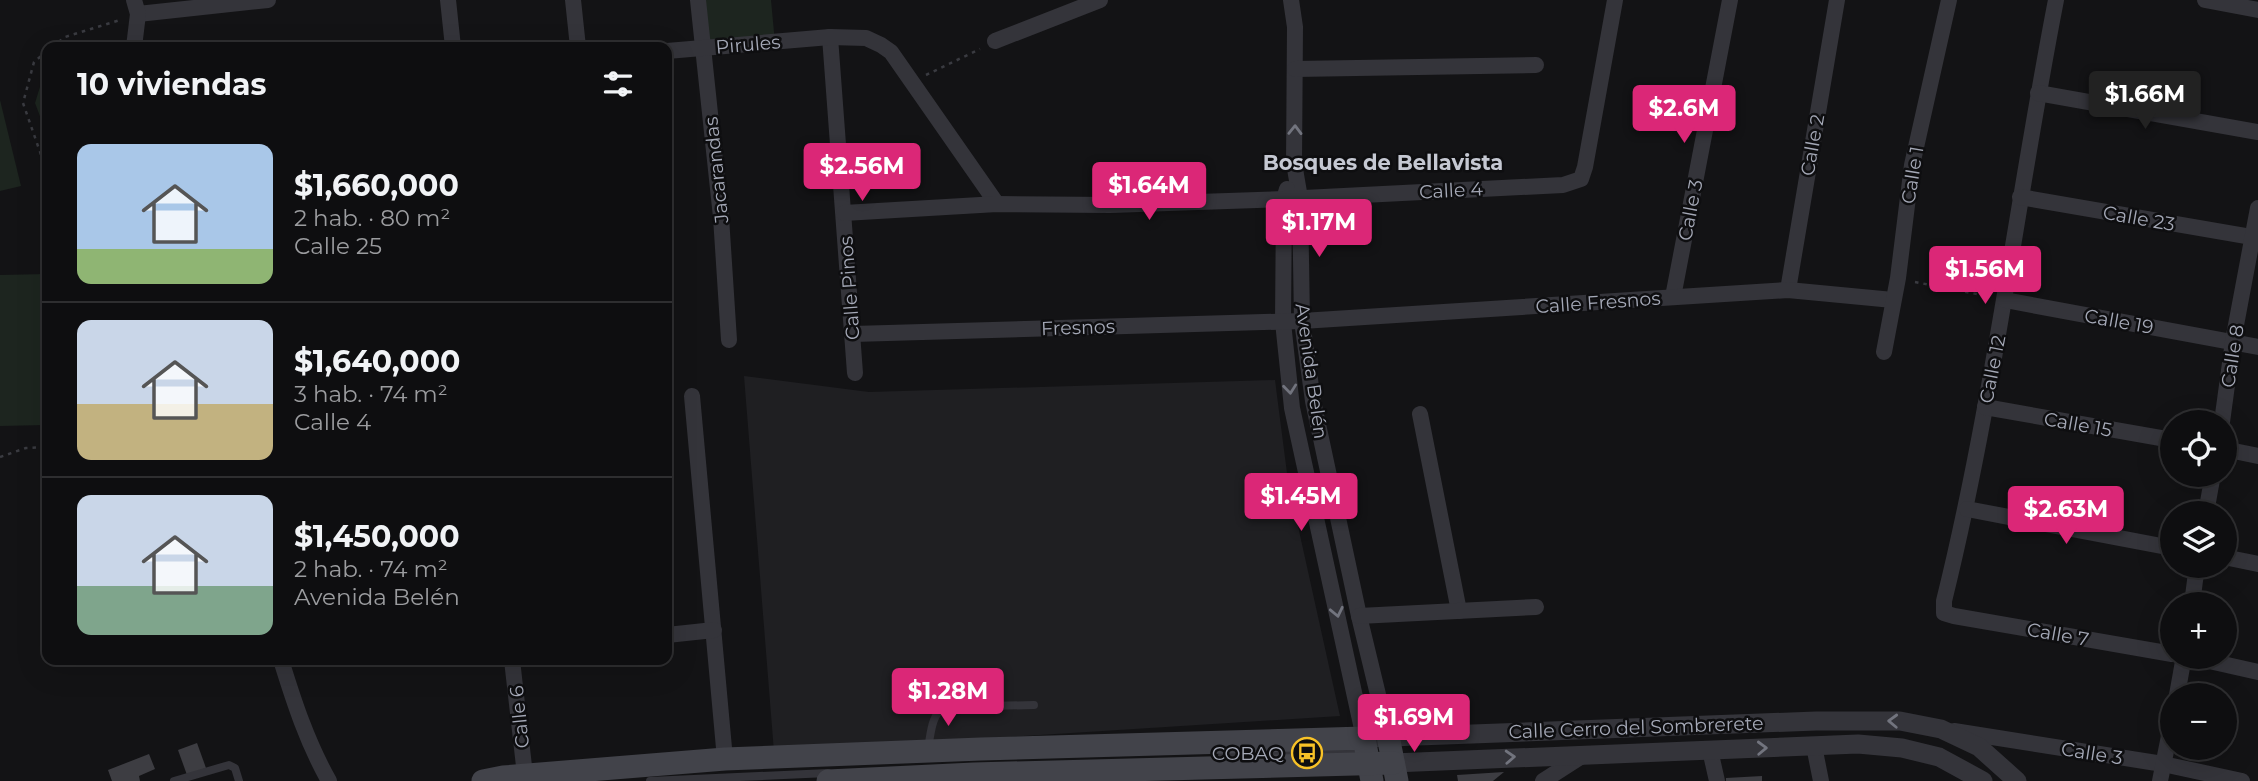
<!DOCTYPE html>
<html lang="es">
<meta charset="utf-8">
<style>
body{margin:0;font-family:Montserrat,sans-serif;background:#171719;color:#f1f3f6;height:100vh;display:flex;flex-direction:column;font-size:26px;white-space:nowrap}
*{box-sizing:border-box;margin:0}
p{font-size:23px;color:#9b9c9f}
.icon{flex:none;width:38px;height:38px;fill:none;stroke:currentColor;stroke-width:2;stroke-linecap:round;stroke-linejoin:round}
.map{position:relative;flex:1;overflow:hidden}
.drawer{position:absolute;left:42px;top:42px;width:630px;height:623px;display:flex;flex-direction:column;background:#0e0e10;border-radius:14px;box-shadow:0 7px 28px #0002,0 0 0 2px #2e2e30}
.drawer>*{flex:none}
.buttons{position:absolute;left:2160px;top:410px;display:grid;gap:14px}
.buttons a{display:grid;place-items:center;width:77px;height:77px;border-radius:50%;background:#0e0e10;box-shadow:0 7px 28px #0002,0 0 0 2px #2e2e30;font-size:35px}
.price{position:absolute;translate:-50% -60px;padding:0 16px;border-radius:7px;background:#db2777;color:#fff;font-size:23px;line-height:46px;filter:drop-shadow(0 2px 4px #0008)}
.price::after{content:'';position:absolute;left:50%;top:42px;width:21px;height:16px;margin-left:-10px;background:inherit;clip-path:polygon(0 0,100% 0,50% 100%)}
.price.active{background:#222;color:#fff}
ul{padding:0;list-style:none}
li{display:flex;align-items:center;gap:21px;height:175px;padding:0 35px}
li+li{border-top:2px solid #2e2e30}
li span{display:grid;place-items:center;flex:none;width:196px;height:140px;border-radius:14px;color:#555}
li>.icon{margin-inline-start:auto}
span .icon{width:84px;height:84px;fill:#fffc;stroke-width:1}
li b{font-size:30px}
h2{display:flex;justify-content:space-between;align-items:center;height:84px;padding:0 35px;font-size:30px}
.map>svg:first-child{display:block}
</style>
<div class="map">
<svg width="2258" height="781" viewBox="0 0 2258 781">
<rect width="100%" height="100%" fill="#131315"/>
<path fill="#1f1f22" d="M 744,376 L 869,392 L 1275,380 L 1288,481 L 1340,716 L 774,752 Z"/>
<g fill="#1d251f">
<path d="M 699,0 L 771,0 L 775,43 L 704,50 Z"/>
<path d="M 47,64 L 47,135 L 35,103 Z"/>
<path d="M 0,100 L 21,186 L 0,191 Z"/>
<path d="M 47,274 L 47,425 L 0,426 L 0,275 Z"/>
</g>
<g fill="#3d3d42">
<path d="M 197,743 L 206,768 L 187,775 L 178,750 Z"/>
<path d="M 149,754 L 155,769 L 139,776 L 140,781 L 112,781 L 108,770 Z"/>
<path d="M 1504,772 L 1493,781 L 1458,781 L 1457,775 Z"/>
<path d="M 1762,776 L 1762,781 L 1726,781 L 1726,778 Z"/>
</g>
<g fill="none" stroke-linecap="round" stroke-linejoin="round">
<g stroke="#3a3b41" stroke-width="2.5" stroke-dasharray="3.5 5" stroke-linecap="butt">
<path d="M 52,47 L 65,37 L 120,20"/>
<path d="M 47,51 L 34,62 L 23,103 L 47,172"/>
<path d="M 926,75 L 980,49"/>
<path d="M 1915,282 L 1987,296"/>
<path d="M 0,457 L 26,448 L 47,447"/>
</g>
<g stroke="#34343a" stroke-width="8">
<path d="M 928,748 C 931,734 931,714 945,707 L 1034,705"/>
<path d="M 1222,756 L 1363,751"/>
<path d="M 174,781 L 229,765 L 235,768 L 239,781"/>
<path d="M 650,781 L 828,773"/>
</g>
<g stroke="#34343a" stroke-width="16">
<path d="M 448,0 L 453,47"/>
<path d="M 573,0 L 578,47"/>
<path d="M 698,0 L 721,217 L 729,340"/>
<path d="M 1291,0 L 1295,27 L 1294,163 L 1300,198 L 1302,321 L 1313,401 L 1359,616 L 1388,736"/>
<path d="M 2056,0 C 2017,200 1993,403 1944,601 L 1944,613 L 1954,616 L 2172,654"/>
<path d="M 2205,0 L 2258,10"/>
<path d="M 138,14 L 268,0"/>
<path d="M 830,37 L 855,373"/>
<path d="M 995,41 L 1100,0"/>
<path d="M 134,47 L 138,14 L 134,0"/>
<path d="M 667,51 L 830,37 L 866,38 L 881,45 L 891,52 L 997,204"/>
<path d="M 1295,69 L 1536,65"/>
<path d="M 2038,93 L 2258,132"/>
<path d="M 1287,189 L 1284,199 L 1283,322 L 1292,408 L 1364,738"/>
<path d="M 2020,197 L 2258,238"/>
<path d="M 844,213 L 997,204 L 1110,205 L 1284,199 L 1563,185 L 1581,179 L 1585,167 L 1615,0"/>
<path d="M 1788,290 L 1837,0"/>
<path d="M 1673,297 L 1730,0"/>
<path d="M 2005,300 L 2258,347"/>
<path d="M 853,334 L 1302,321 L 1788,290 L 1893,300"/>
<path d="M 1884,352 L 1898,278 L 1912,165 L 1949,0"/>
<path d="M 692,396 L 725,759"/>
<path d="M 1985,407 L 2172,440"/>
<path d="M 1420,414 L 1459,611"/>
<path d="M 2222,422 L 2233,341 L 2258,208"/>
<path d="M 2224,449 L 2258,456"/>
<path d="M 1967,509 L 2172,548"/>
<path d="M 2206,513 L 2213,474"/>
<path d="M 2224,557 L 2258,564"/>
<path d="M 2192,604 L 2197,565"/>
<path d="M 1359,616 L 1536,607"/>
<path d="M 667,635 L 714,630"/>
<path d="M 2187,656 L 2258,672"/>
<path d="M 281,660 C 294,702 307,742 329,781"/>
<path d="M 512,660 L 525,775"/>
<path d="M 2177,695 L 2184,656"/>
<path d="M 1954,731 L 2163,764 L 2242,781"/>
<path d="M 1814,746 L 1821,781"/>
<path d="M 1710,750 L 1717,781"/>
<path d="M 1543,781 L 1585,754"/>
<path d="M 2160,781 L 2172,721"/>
</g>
<g stroke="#34343a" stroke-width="19">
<path d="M 1364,738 L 1816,721 L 1900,721 L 1941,729 L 1979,747 L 2017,781"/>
<path d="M 1393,763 L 1858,744 L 1902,748 L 1939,757 L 1983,781"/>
</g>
<g stroke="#42434a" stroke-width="23">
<path d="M 1388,736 L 1397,781"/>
<path d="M 483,781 L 503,777 L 725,759 L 981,749 L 1364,738 L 1372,781"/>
<path d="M 828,781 L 974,774 L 1393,763"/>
</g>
</g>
<defs><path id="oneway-chevron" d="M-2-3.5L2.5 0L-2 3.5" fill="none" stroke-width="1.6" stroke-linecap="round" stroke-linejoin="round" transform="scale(1.75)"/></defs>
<g stroke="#72747e">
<use href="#oneway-chevron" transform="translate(1295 130) rotate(-89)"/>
<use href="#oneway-chevron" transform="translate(1290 389) rotate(84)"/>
<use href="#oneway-chevron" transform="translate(1337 612) rotate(78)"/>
<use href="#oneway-chevron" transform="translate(1893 721) rotate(-178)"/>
<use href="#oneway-chevron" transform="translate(1762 748) rotate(-2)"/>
<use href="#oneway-chevron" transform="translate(1510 757) rotate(-3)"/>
</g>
<defs>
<g id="bus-ring" transform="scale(1.575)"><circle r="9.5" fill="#0e0e10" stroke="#f8c227" stroke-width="1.5"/><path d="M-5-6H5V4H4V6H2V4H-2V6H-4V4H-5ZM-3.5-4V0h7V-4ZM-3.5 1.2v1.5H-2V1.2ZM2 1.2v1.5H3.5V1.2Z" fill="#f8c227"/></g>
</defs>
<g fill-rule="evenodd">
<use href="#bus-ring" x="1307" y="753"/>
</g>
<g text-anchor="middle" stroke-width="5" stroke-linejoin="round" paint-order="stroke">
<g font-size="19" fill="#a4a8b6" stroke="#0e0e10">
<text transform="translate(748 44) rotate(-5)" y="7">Pirules</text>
<text transform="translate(1812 145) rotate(-80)" y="7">Calle 2</text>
<text transform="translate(716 170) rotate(-96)" y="7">Jacarandas</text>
<text transform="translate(1912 175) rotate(-81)" y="7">Calle 1</text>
<text transform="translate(1451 190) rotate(-3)" y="7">Calle 4</text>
<text transform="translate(1690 210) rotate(-79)" y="7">Calle 3</text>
<text transform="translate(2139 218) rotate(10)" y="7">Calle 23</text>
<text transform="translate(849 288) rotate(-94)" y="7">Calle Pinos</text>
<text transform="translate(1598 302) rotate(-4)" y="7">Calle Fresnos</text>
<text transform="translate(2119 321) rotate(10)" y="7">Calle 19</text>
<text transform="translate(1078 327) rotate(-2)" y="7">Fresnos</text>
<text transform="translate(2232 356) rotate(-81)" y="7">Calle 8</text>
<text transform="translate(1992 369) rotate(-79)" y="7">Calle 12</text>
<text transform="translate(1312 371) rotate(82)" y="7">Avenida Belén</text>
<text transform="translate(2078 424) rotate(10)" y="7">Calle 15</text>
<text transform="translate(2058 634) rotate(10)" y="7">Calle 7</text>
<text transform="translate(519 717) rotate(-96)" y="7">Calle 6</text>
<text transform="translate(1636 727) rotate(-2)" y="7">Calle Cerro del Sombrerete</text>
<text transform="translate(2092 753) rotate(9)" y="7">Calle 3</text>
</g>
<g font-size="19" fill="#a4a8b6" stroke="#0e0e10" text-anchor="end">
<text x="1284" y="760">COBAQ</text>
</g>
<g font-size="21" font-weight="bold" fill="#c5c8d2" stroke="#0e0e10">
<text x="1383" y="170">Bosques de Bellavista</text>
</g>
</g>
</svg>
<div class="buttons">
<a><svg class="icon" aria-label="locate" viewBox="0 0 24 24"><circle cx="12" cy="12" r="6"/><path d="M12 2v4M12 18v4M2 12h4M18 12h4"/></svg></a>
<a><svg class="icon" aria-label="layers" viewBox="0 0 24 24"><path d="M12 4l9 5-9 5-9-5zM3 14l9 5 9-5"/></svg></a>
<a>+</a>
<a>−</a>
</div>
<b class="price active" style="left:2145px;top:131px">$1.66M</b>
<b class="price" style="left:1684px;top:145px">$2.6M</b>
<b class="price" style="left:862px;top:203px">$2.56M</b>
<b class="price" style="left:1149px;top:222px">$1.64M</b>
<b class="price" style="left:1319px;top:259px">$1.17M</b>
<b class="price" style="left:1985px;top:306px">$1.56M</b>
<b class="price" style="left:1301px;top:533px">$1.45M</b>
<b class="price" style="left:2066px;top:546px">$2.63M</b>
<b class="price" style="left:948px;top:728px">$1.28M</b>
<b class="price" style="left:1414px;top:754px">$1.69M</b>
<section class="drawer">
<h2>10 viviendas<svg class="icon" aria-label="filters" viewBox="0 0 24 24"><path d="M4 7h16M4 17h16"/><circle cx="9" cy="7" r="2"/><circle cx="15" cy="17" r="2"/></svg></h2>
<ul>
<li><span style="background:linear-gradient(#a9c7e8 75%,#8fb573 0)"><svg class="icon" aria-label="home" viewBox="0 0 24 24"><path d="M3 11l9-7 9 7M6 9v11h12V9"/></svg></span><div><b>$1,660,000</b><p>2 hab. · 80 m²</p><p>Calle 25</p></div></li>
<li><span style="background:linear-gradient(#c9d6e8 60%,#c2b280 0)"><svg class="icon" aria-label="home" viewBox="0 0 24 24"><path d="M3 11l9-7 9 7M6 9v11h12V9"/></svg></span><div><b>$1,640,000</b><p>3 hab. · 74 m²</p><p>Calle 4</p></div></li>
<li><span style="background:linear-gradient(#c9d6e8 65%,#7fa58c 0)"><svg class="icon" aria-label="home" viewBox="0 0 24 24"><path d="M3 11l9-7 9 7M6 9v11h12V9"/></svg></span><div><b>$1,450,000</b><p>2 hab. · 74 m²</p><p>Avenida Belén</p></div></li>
</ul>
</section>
</div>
